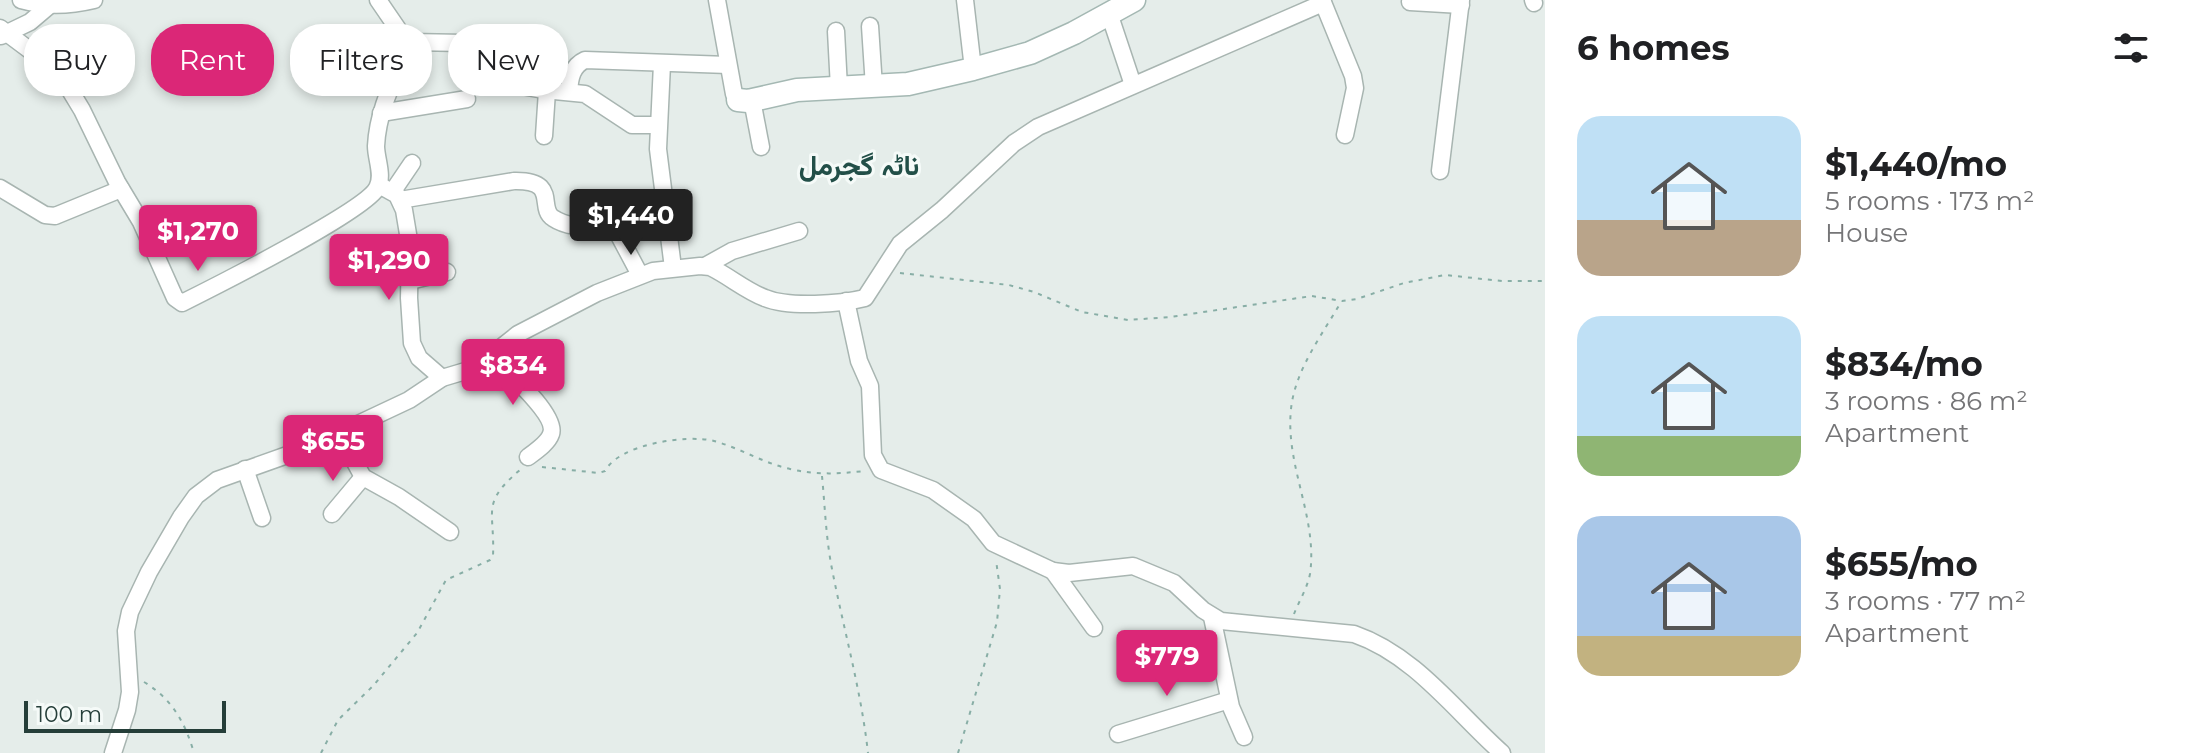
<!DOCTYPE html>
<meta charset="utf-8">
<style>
body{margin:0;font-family:Montserrat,Vazirmatn,sans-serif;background:#f6f6f6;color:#202124;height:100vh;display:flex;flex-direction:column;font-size:30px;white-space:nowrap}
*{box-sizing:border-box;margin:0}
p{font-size:26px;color:#757577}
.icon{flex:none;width:44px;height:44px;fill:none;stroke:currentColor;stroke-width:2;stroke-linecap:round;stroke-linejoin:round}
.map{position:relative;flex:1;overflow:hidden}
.panel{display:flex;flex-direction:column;background:#fff;width:640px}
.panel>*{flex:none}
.guide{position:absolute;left:24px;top:24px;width:760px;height:72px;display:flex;gap:16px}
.scale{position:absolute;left:24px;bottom:20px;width:202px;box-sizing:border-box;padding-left:8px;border:4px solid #253e39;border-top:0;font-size:22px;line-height:28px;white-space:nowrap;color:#253e39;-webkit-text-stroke:6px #f5faf8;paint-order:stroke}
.price{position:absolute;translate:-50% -68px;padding:0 18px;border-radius:8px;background:#db2777;color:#fff;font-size:26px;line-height:52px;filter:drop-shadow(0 2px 4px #0008)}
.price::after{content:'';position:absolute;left:50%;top:48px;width:24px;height:18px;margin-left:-12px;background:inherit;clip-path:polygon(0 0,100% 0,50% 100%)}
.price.selected{background:#222;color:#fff}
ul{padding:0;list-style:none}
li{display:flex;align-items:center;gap:24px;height:200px;padding:0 32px}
li span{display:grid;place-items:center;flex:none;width:224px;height:160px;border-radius:24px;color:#555}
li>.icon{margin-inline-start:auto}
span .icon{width:96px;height:96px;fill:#fffc;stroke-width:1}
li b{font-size:34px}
h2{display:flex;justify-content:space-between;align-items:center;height:96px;padding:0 32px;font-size:34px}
.chip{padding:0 28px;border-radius:32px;background:#fff;box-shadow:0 4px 12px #0003;font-size:28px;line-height:72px}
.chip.selected{background:#db2777;color:#fff}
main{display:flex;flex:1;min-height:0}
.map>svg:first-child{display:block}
</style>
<main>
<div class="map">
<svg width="1545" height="753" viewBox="0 0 1545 753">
<rect width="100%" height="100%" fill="#e5edea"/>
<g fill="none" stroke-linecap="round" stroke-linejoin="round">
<g stroke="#a8b5b1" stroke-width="19">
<g id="street">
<path d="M 21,0 C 46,7 69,6 94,0"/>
<path d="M 378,0 L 402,35 L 410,42 L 465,43 L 496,75 L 510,84 L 544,90 L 585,94 L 632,125 L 658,125"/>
<path d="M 717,0 L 734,94 L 738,100"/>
<path d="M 965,0 L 973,69"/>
<path d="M 1322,0 L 1353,76 L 1355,88 L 1345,135"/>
<path d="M 1533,0 L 1534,3"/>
<path d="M 1410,2 L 1461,5"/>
<path d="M 1109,13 L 1133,85"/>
<path d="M 870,26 L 874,87"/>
<path d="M 0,28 L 59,72 L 82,110 L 117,182 L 141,222 L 175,298 L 182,303 C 214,287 365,211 377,188 C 384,176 376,159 376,146 C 378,107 396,77 410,42"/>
<path d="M 836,31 L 839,88"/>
<path d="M 1,36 L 30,22 L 50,5"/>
<path d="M 662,64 L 658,149 L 673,268"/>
<path d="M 569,91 C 570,78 572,66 585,60 L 728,65"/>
<path d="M 752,100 L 761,147"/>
<path d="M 381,113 L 467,99"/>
<path d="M 544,136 L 547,91"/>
<path d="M 1440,171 L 1461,0"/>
<path d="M 379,185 L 397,195 L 404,210 L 410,246 L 409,298 L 412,343 L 419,358 L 442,378"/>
<path d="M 0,188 L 45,215 L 55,216 L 121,189"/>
<path d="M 393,191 L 412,163"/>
<path d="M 400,200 L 514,181 C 560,180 537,208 553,218 C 571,230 595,226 615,228 L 640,275"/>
<path d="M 705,266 L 732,251 L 799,231"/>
<path d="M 410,281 L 447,272"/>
<path d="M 846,301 L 859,361 L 870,386 L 873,455 L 881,470 L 933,490 L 974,519 L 993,543 L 1053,571 L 1069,573 L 1133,566 L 1174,583 L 1203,610 L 1221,621 L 1354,634 C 1415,655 1455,711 1502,753"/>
<path d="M 494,358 C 507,371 558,416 551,434 C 548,443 536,451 528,457"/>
<path d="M 339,433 L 363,477 L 399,497 L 450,532"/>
<path d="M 245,469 L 262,518"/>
<path d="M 332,514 L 363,477"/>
<path d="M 1053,571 L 1094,628"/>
<path d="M 1212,617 L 1231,707 L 1244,737"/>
<path d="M 1118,734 L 1229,700"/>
<path d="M 113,753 L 127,710 L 130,692 L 126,631 L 130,612 L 149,572 L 181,517 L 196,496 L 217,480 L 307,448 L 409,400 L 442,378 L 489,364 L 503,346 L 518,334 L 597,293 L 653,271 L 700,266 L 710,267 C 729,276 746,291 765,298 C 789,308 841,304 865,298 L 900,244 L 942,210 L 1014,143 L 1038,127 L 1323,3"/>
</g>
</g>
<g stroke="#a4b8b3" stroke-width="25">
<path id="secondary" d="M 738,100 L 748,101 L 797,90 L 908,84 L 973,69 L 1030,53 L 1074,33 L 1134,0"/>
</g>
<g stroke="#88aea6" stroke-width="2" stroke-dasharray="4 6" stroke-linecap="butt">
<path d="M 900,273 L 1009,285 L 1034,292 L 1082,312 L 1128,320 L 1170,317 L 1312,296 L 1342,301 L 1357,299 L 1404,283 L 1445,275 L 1502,281 L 1545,281"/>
<path d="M 542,467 L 599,473 L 605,471 C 619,444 687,434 714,441 C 740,448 763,463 790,469 C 816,475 838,474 864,471"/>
<path d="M 822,476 C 825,507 826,539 832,569 C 844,631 861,690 868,753"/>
<path d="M 1294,614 C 1299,601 1307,589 1310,574 C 1318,518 1285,466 1291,409 C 1295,370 1322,335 1341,302"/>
<path d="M 144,682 C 172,699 185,722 194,753"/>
<path d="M 321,753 L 338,720 L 373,686 L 417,633 L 446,580 L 490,560 L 493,556 C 495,509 480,504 521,469"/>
<path d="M 958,753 L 997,622 L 1000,589 L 996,560"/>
</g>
<use href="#street" stroke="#fff" stroke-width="16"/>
<use href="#secondary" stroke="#fff" stroke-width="22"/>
</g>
<g text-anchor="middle" stroke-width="6" stroke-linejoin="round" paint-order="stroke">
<g font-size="28" font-weight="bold" fill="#224f48" stroke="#f5faf8">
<text x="859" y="175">ناٹہ گجرمل</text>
</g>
</g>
</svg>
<div class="scale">100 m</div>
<b class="price selected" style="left:631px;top:257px">$1,440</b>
<b class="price" style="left:198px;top:273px">$1,270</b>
<b class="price" style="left:389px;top:302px">$1,290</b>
<b class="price" style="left:513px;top:407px">$834</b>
<b class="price" style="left:333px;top:483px">$655</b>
<b class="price" style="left:1167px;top:698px">$779</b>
<div class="guide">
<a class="chip">Buy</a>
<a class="chip selected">Rent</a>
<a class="chip">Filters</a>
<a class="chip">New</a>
</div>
</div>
<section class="panel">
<h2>6 homes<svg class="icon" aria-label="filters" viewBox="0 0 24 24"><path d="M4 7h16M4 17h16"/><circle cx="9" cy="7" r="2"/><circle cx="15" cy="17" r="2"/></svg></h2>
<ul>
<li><span style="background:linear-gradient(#bfe0f5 65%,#b9a48a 0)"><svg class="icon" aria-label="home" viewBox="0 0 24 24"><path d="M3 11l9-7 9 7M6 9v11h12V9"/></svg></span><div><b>$1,440/mo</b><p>5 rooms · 173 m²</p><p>House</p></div></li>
<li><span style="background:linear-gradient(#bfe0f5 75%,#8fb573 0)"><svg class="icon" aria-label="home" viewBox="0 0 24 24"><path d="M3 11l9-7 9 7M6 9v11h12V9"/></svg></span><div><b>$834/mo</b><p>3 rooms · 86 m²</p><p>Apartment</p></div></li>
<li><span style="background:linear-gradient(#a9c7e8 75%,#c2b280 0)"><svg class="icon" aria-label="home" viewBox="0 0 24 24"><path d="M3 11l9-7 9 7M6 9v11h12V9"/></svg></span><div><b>$655/mo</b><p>3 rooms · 77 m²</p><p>Apartment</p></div></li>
</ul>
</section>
</main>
